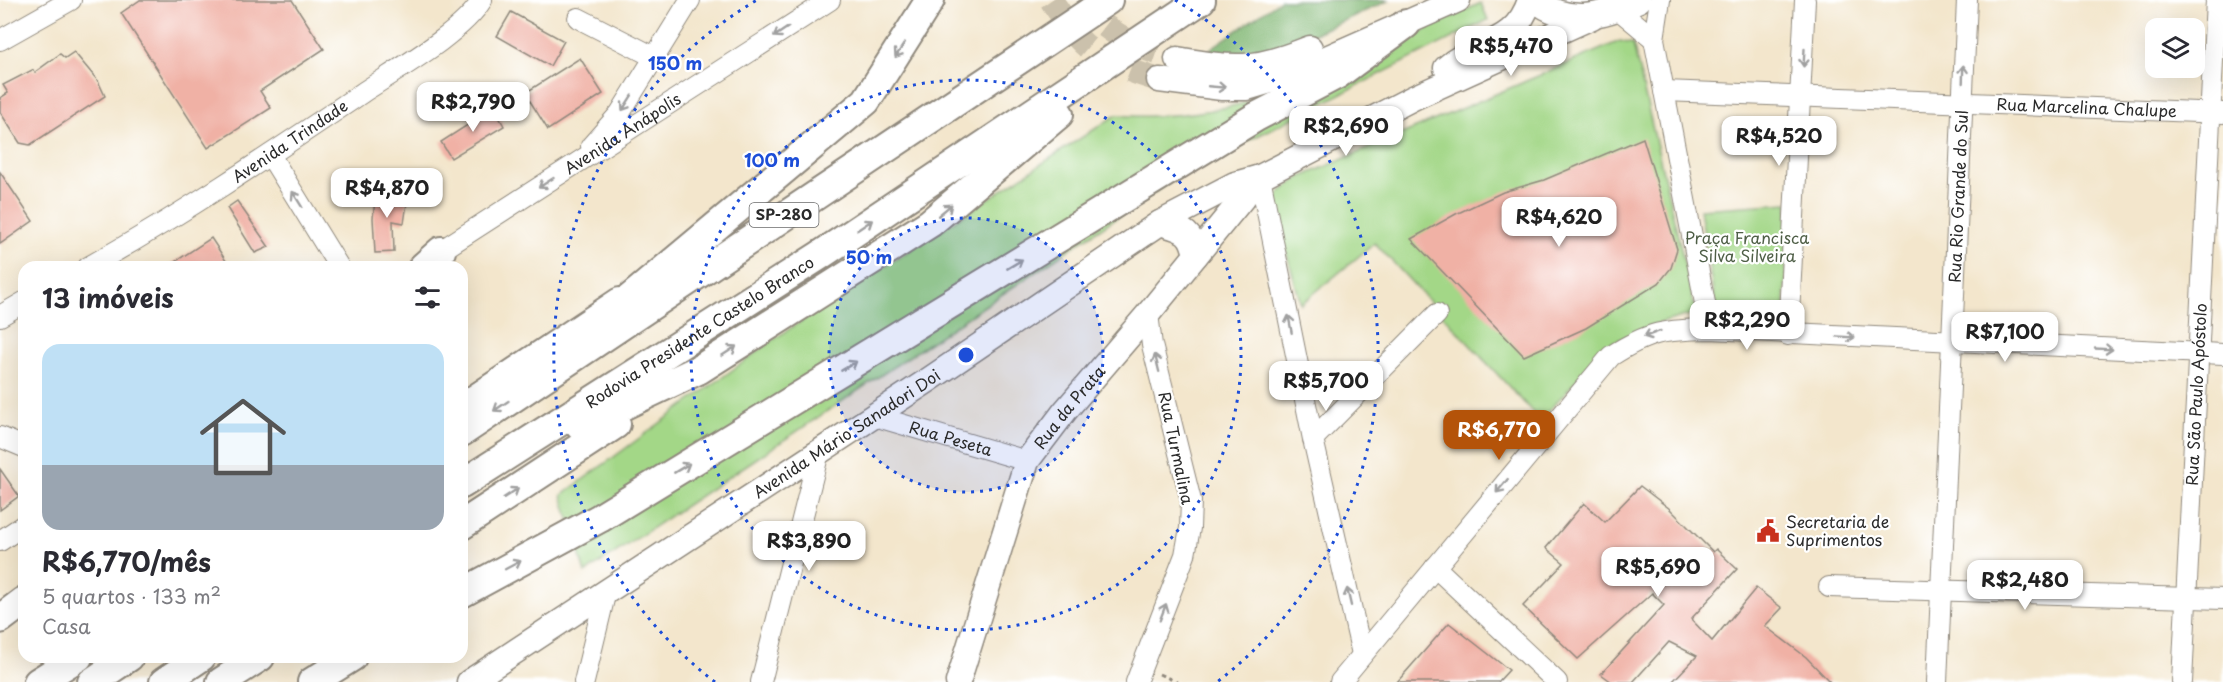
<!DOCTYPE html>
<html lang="pt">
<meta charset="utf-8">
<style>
body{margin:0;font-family:"Playpen Sans",sans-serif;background:#f7f7f7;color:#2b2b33;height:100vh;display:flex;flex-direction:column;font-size:22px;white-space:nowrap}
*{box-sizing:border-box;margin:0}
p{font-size:20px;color:#7c7c81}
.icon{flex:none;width:33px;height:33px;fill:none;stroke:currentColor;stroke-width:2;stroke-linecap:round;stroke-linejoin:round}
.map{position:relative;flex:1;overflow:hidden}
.panel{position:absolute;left:18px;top:261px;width:450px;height:402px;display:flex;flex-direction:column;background:#fff;border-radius:18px;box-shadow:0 6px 24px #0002}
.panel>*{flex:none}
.tools{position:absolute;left:2145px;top:18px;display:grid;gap:12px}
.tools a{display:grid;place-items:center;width:60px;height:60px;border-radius:12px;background:#fff;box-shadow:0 6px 24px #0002;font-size:30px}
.price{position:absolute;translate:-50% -51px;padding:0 14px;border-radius:12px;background:#fff;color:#222;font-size:20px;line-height:39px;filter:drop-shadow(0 2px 3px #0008)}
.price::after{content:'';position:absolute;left:50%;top:36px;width:18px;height:14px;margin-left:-9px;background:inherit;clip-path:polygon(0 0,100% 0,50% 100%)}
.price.current{background:#b45309;color:#fff}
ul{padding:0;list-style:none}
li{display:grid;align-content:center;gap:12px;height:318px;padding:0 24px}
li span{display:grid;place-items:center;height:186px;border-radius:18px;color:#555}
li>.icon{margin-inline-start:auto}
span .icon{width:108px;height:108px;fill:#fffc;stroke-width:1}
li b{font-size:26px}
h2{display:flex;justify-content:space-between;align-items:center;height:72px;padding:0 24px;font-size:26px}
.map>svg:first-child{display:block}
</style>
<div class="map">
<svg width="2223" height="682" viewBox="0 0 2223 682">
<rect width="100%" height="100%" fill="#fff"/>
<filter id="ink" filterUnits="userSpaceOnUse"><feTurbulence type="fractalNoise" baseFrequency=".0167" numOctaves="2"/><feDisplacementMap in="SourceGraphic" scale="12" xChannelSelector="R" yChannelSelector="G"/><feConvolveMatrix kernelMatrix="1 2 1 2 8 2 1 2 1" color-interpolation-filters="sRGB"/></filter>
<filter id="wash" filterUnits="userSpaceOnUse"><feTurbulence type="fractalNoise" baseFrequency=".008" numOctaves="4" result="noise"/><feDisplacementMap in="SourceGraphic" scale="24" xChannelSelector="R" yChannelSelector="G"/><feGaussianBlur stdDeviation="1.35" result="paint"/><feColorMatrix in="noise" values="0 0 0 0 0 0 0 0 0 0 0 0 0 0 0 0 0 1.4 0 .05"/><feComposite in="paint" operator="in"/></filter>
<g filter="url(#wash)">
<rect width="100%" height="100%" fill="#f3e6cc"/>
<g fill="#a3d787" stroke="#678159" stroke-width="1.5">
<path d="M 1481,3 L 1488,20 L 1182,174 L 585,573 L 562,495 L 780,335 L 1116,115 C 1248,127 1366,57 1481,3 Z"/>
<path d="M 1620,41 L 1633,44 L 1696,313 L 1650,326 L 1610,344 L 1540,420 L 1375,243 L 1301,304 L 1273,205 L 1280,192 L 1301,177 Z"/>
<path d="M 1788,203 L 1785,310 C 1769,333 1747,324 1723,321 L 1716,311 L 1700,209 Z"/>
</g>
<path fill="#82b874" stroke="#567250" stroke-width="1.5" d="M 1281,0 L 1390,0 L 1255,60 L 1216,55 L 1210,49 Z"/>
<g id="blocks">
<g fill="#f0b1a5">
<path d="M 140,0 L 292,0 L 324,49 L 260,91 L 271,108 L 208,148 L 121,13 Z"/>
<path d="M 511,12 L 564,41 L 550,66 L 497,36 Z"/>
<path d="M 74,52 L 98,81 L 105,96 L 30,145 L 20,143 L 0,112 L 0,98 L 8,93 L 3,85 L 32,70 L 35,72 L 60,54 L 65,58 Z"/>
<path d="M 580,58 L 603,94 L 548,130 L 525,93 Z"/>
<path d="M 494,108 L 504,126 L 451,158 L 441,142 Z"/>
<path d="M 1643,138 L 1677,249 L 1671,268 L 1659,283 L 1586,328 L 1524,356 L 1411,239 L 1456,214 L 1503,192 L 1544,180 Z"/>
<path d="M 0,172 L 33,221 L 0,244 Z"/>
<path d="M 376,191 L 408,197 L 404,223 L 393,221 L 394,252 L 375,253 L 373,218 Z"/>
<path d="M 237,201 L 269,247 L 255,253 L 227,208 Z"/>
<path d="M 211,238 L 230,267 L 167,267 Z"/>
<path d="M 0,469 L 19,496 L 0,510 Z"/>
<path d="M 1640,486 L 1670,509 L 1713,552 L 1716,549 L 1737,569 L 1691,619 L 1712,641 L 1756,588 L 1782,608 L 1765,626 L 1806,657 L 1830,682 L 1672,682 L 1697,656 L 1669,642 L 1633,682 L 1612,682 L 1601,674 L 1664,605 L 1652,593 L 1578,659 L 1523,606 L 1564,563 L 1546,548 L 1584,503 L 1605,522 Z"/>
<path d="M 1449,623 L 1509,670 L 1498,682 L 1397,682 Z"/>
</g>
</g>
</g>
<g filter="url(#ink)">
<use href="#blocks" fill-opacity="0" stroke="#8f887c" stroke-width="1.5"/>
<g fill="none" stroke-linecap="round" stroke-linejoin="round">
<g stroke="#cbc1ac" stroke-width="24" stroke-dasharray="24 12" stroke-linecap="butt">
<path d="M 1051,0 C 1060,13 1069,27 1079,39 C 1099,61 1132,72 1159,80"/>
<path d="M 1079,0 C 1105,33 1137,48 1177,59"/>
</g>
<g stroke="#8f887c" stroke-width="22">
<g id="minor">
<path d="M 1660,0 L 1654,39 L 1710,329"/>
<path d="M 1618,9 L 1654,39"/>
<path d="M 578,18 L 656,58"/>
<path d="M 0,40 L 71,0"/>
<path id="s1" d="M 1664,91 L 2223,113"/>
<path d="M 591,146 L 620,113 L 690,0"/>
<path d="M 270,155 L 339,267"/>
<path d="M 1260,177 L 1313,439 L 1362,654"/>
<path id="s2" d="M 431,257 L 830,0"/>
<path id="s3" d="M 88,267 C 185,213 276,151 368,89 C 400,68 463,32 482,0"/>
<path d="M 0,316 L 24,302"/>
<path d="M 1788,335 L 1805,0"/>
<path id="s4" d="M 874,416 L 1027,461"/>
<path d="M 0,437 L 24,447"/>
<path d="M 1313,439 L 1437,314"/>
<path d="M 0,541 L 24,525"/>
<path d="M 1435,567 L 1557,682"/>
<path d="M 1829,587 L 2223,599"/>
<path d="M 584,682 L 606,591"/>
<path d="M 761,682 L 819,452"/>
<path d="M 1136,682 L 1185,555 L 1190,528 L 1191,501 L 1152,345 L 1148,314"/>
<path d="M 1340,682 L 1611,356 C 1650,331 1664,330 1710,329 L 2223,354"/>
<path id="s5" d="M 1937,682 L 1967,0"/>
<path id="s6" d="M 2182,682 L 2216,0"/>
</g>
</g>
<g stroke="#8f887c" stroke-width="27">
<g id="major">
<path d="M 1535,0 C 1568,26 1604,16 1639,0"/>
<path d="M 1177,59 C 1236,69 1253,71 1310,48"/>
<path d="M 1446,68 C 1476,41 1516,46 1530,0"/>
<path d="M 1159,80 L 1222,88 L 1247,88 L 1281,78 L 1458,0"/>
<path d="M 1160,223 C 1183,230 1191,230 1196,255"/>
<path id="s7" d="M 469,682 L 930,379 L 1160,223 L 1235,184 L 1260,177 L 1413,98 L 1592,17"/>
<path id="s8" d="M 958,682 L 1027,461 L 1065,411 L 1148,314 L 1260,177"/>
</g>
</g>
<g stroke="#8f887c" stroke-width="32">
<g id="highway">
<path d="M 423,267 L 441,251"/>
<path d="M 610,315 L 866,101 L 930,0"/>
<path d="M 462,408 L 620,302"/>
<path d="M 580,426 L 700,369 L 930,223 L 1059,114"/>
<path d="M 462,432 L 1108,0"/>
<path id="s9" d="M 462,484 L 819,256 L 1201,0"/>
<path d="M 462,525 L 616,424"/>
<path d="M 462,593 L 600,518 L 1256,117 L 1338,74 L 1406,24"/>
<path d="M 0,619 L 24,601"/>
<path d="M 38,682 L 78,657"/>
<path d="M 92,682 L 129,657"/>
<path d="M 164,682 L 201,657"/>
<path d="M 221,682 L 260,657"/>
<path d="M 312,682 L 352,657"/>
</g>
</g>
<path stroke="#8f887c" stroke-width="3" stroke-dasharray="4.5 4.5" stroke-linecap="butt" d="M 1159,674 L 1177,682"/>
<use href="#minor" stroke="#fff" stroke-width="20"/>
<use href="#major" stroke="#fff" stroke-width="24"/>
<use href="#highway" stroke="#fff" stroke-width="28"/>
</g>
<defs><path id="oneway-shaft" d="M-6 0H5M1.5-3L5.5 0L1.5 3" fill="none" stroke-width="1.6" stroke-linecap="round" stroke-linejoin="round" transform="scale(1.5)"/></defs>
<g stroke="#a0a0a0">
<use href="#oneway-shaft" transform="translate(781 32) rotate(146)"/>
<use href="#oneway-shaft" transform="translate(900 50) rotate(123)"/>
<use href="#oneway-shaft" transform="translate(1804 58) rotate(93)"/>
<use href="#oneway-shaft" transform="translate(1963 74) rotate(-88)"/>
<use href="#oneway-shaft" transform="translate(1217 87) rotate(5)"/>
<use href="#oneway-shaft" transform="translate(627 103) rotate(123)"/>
<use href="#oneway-shaft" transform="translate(546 183) rotate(147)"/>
<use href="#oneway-shaft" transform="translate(297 199) rotate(-122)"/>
<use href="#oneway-shaft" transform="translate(945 210) rotate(-40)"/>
<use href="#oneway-shaft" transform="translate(865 225) rotate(-34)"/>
<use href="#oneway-shaft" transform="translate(1015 264) rotate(-31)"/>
<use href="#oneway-shaft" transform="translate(1290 324) rotate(-101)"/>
<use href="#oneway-shaft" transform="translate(1652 334) rotate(160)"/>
<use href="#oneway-shaft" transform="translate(1846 337) rotate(3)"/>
<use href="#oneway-shaft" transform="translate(2104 349) rotate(3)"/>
<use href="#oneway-shaft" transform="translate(729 351) rotate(-33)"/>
<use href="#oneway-shaft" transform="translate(1157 363) rotate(-104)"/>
<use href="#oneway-shaft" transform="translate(849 366) rotate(-31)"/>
<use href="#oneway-shaft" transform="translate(501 406) rotate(146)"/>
<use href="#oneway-shaft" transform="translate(682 468) rotate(-31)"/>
<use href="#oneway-shaft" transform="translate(1502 486) rotate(130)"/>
<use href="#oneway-shaft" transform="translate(511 493) rotate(-33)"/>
<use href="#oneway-shaft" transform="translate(513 565) rotate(-28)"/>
<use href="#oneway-shaft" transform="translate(1349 597) rotate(-103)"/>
<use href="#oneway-shaft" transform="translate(1163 612) rotate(-69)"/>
</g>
</g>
<circle cx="966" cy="355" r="137" fill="#1d4ed8" fill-opacity=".12"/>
<g fill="none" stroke="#1d4ed8" stroke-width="3" stroke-dasharray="3 6">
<circle cx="966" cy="355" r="137"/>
<circle cx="966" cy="355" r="275"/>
<path d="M715 682A412 412 0 0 1 757 0M1175 0A412 412 0 0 1 1217 682"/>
</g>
<defs>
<g id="civic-bare" transform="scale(1.8)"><path d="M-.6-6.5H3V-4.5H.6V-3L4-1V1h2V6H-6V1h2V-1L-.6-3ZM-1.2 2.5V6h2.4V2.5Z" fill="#c8321e" stroke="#fff" stroke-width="2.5" paint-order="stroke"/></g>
</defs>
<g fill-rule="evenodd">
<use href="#civic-bare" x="1768" y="531"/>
</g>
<g text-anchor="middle" stroke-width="4.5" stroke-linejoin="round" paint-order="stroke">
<rect fill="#fff" stroke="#6b6b6b" stroke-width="1.5" x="749.5" y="203" width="69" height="24" rx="4.5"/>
<g font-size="15" font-weight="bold" fill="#2b2b2b">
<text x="784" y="220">SP-280</text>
</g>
<g font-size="16" fill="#2b2b2b" stroke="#fff">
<text dy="6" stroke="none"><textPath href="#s1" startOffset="423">Rua Marcelina Chalupe</textPath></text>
<text dy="6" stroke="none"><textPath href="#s2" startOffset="228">Avenida Anápolis</textPath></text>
<text dy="6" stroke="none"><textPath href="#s3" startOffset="238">Avenida Trindade</textPath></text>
<text dy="6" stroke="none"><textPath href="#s5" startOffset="486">Rua Rio Grande do Sul</textPath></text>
<text dy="6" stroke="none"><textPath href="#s9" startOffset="282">Rodovia Presidente Castelo Branco</textPath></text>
<text dy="6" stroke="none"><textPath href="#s6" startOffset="288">Rua São Paulo Apóstolo</textPath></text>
<text dy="6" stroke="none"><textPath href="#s8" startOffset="300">Rua da Prata</textPath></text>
<text dy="6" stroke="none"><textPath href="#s7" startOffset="452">Avenida Mário Sanadori Doi</textPath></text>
<text dy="6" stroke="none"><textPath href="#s4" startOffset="80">Rua Peseta</textPath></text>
<text transform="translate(1176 448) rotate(78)" y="6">Rua Turmalina</text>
</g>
<g font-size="16" fill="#4f5f47" stroke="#fff">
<text x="1747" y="244">Praça Francisca<tspan x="1747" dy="18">Silva Silveira</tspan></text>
</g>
<g font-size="16" fill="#2b2b2b" stroke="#fff" text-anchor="start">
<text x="1786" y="528">Secretaria de<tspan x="1786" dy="18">Suprimentos</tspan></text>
</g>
</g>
<circle cx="966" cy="355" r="9" fill="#1d4ed8" stroke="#fff" stroke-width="3"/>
<g font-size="18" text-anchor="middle" font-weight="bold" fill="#1d4ed8" stroke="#fff" stroke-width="4.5" stroke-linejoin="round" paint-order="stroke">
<text x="675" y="70">150 m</text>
<text x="772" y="167">100 m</text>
<text x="869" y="264">50 m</text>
</g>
</svg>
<div class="tools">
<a><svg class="icon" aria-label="layers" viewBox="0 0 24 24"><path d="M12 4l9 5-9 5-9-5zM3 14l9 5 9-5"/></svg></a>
</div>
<b class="price" style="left:1511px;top:77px">R$5,470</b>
<b class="price" style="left:473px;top:133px">R$2,790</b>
<b class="price" style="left:1346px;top:157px">R$2,690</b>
<b class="price" style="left:1779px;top:167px">R$4,520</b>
<b class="price" style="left:387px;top:219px">R$4,870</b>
<b class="price" style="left:1559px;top:248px">R$4,620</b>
<b class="price" style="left:1747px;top:351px">R$2,290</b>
<b class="price" style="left:2005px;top:363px">R$7,100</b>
<b class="price" style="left:1326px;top:412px">R$5,700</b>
<b class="price current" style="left:1499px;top:461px">R$6,770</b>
<b class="price" style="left:809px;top:572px">R$3,890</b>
<b class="price" style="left:1658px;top:598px">R$5,690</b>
<b class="price" style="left:2025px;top:611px">R$2,480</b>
<section class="panel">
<h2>13 imóveis<svg class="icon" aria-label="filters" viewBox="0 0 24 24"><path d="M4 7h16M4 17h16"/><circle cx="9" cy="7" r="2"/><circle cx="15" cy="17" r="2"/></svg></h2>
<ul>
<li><span style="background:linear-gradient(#bfe0f5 65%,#9aa5b1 0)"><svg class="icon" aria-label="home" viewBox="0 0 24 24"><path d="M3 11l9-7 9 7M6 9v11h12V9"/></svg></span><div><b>R$6,770/mês</b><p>5 quartos · 133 m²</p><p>Casa</p></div></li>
</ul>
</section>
</div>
